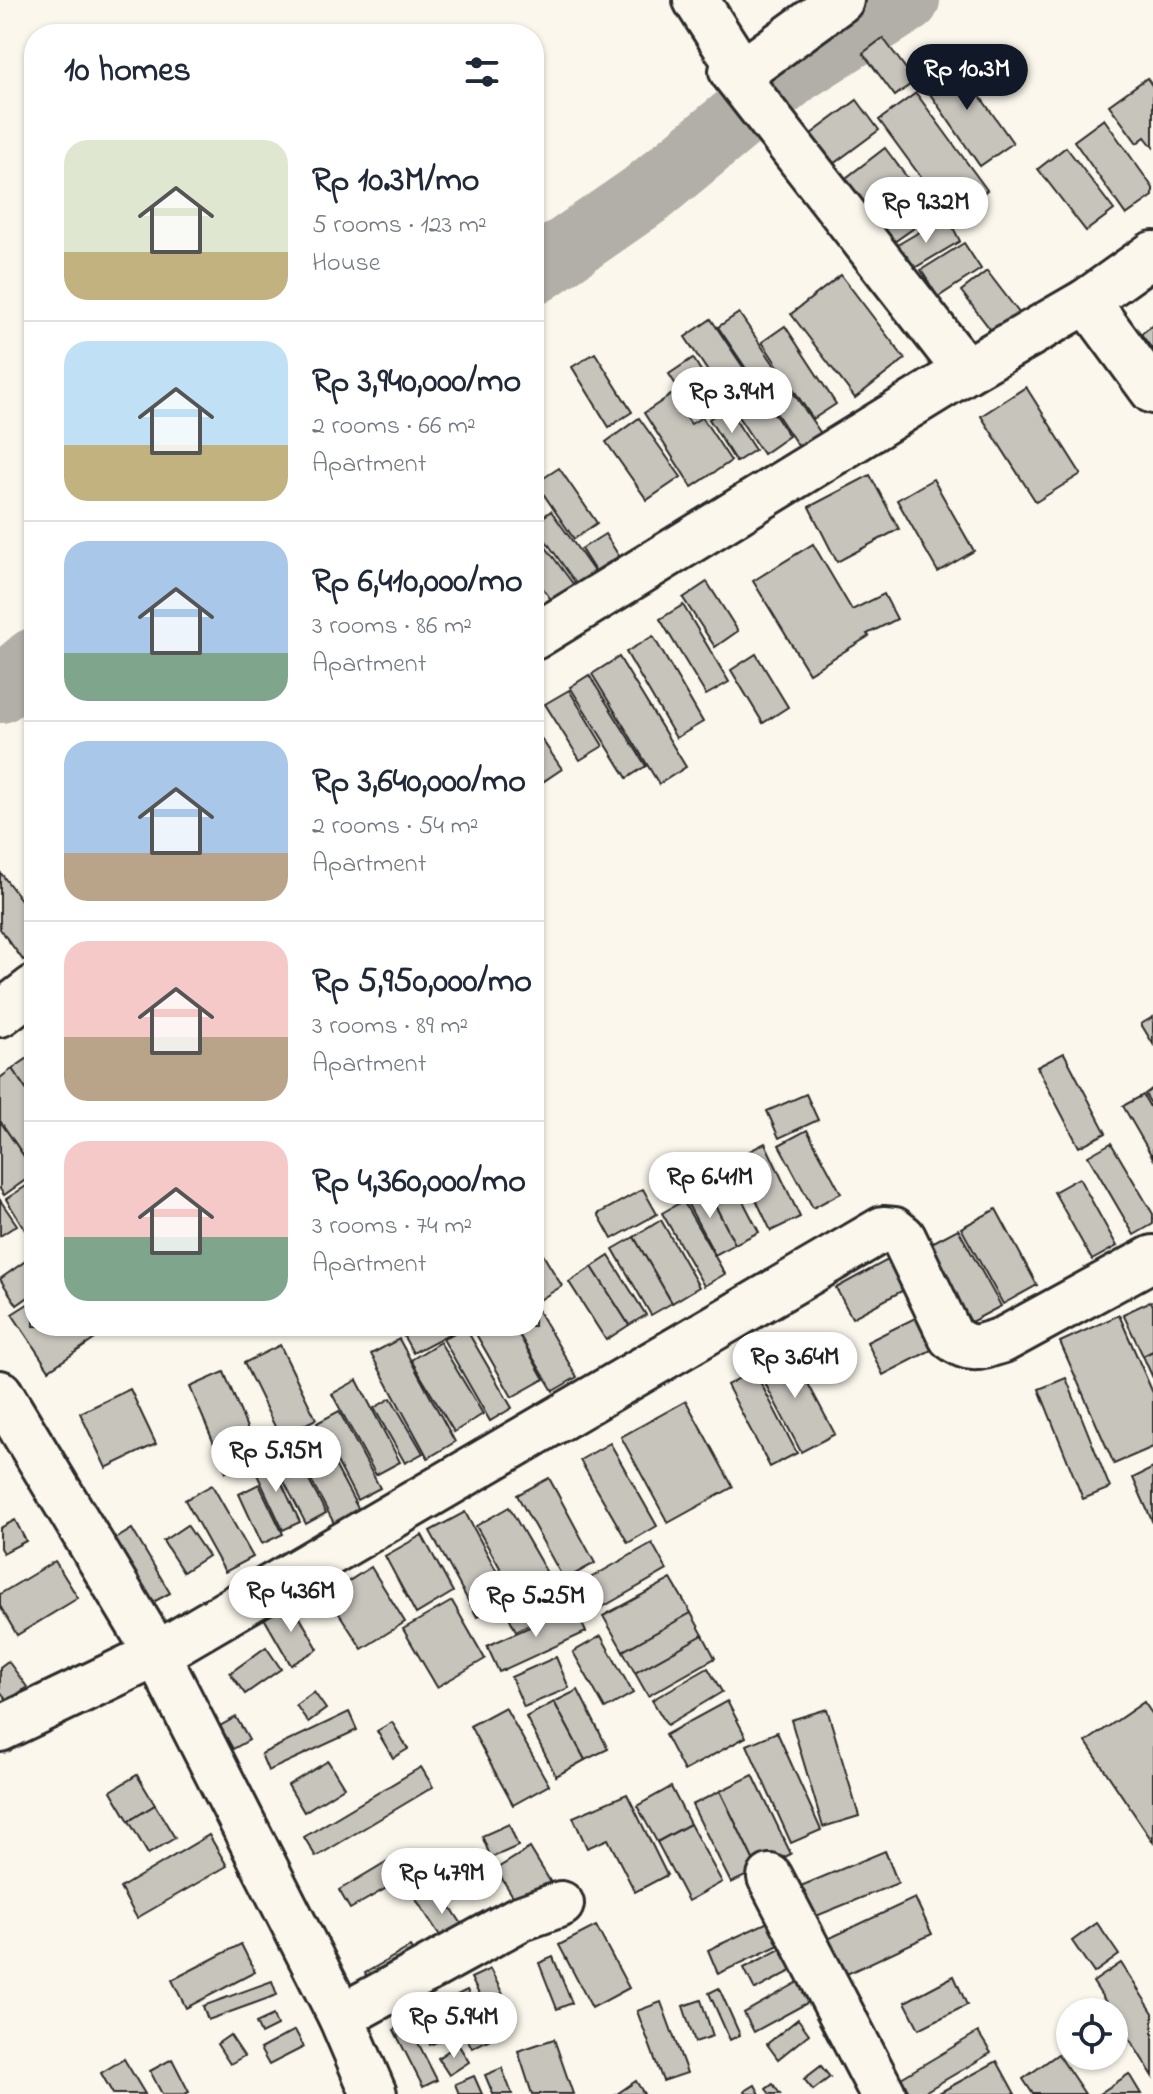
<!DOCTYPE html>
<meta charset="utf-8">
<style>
body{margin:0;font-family:"Indie Flower",sans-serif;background:#f6f6f7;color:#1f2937;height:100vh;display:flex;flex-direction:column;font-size:30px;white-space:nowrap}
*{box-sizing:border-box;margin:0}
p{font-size:26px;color:#747a83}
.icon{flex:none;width:44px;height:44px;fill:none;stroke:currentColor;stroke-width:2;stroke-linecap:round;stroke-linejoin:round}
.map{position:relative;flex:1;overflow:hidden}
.panel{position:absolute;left:24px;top:24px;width:520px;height:1312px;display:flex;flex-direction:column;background:#fff;border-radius:32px;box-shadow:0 2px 6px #0004}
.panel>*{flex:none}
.tools{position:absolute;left:1056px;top:1998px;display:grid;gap:16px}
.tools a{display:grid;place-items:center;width:72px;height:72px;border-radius:50%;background:#fff;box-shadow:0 2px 6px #0004;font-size:40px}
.price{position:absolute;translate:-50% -68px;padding:0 18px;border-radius:28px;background:#fff;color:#222;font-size:26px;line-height:52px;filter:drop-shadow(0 2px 4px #0008)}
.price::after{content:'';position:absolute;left:50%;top:48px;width:24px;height:18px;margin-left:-12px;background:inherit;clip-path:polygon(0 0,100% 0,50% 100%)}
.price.on{background:#111827;color:#fff}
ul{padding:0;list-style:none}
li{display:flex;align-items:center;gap:24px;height:200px;padding:0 40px}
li+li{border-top:2px solid #e0e1e3}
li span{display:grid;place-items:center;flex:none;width:224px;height:160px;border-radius:24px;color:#555}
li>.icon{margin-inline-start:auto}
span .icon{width:96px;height:96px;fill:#fffc;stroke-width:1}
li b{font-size:34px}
h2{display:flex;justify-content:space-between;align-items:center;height:96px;padding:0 40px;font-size:34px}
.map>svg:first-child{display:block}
</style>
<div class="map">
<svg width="1153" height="2094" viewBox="0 0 1153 2094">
<rect width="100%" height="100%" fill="#fbf7ec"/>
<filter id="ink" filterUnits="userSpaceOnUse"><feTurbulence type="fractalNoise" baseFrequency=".0125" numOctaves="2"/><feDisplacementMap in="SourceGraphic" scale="16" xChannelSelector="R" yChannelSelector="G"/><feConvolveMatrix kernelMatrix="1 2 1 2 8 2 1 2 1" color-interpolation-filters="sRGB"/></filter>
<g filter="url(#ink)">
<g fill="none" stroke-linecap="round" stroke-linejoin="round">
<g stroke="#b1afa7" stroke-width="66">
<path d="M 534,272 L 645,195 L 796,70 L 907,0"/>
<path d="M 0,690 L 34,661"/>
</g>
</g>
<g fill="#c7c4bc" stroke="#2b2b2b" stroke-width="2">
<path d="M 883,38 L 915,81 L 895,96 L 863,53 Z"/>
<path d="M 953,58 L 1013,143 L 980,166 L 921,81 Z"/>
<path d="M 1147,78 L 1153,87 L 1153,147 L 1145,137 L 1137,143 L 1109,105 Z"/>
<path d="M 916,93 L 987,190 L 951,218 L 879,120 Z"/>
<path d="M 857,100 L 879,130 L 829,167 L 807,137 Z"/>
<path d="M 1104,119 L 1153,188 L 1153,196 L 1126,215 L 1074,141 Z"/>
<path d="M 1066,147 L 1114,210 L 1086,231 L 1038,169 Z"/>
<path d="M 885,148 L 909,180 L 866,213 L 842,181 Z"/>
<path d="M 919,193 L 934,214 L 894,242 L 879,221 Z"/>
<path d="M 947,216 L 960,241 L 906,273 L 892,248 Z"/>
<path d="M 964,243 L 981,269 L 938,297 L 921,270 Z"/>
<path d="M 987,271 L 1026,322 L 1000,342 L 961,291 Z"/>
<path d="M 841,275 L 905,359 L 855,398 L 791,314 Z"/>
<path d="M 739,313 L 824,438 L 803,453 L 718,327 Z"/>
<path d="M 711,319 L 789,436 L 763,454 L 685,337 Z"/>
<path d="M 1153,325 L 1153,351 L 1141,334 Z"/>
<path d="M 785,326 L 836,404 L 813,419 L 762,342 Z"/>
<path d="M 595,353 L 632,412 L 609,427 L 572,367 Z"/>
<path d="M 693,358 L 718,398 L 694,413 L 669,374 Z"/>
<path d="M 1026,387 L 1081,474 L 1036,502 L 981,416 Z"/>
<path d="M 671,395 L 691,424 L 702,417 L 731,461 L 692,487 L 644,413 Z"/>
<path d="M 727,407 L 755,450 L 736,462 L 709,419 Z"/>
<path d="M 639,418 L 681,477 L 647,500 L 606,442 Z"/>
<path d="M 559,468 L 597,523 L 574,539 L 536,483 Z"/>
<path d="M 870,475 L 899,529 L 837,562 L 809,507 Z"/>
<path d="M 933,479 L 974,551 L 938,572 L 897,500 Z"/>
<path d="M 551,511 L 600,580 L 582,592 L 534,524 Z"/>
<path d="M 534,531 L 582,596 L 560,612 L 534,576 Z"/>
<path d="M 605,534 L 619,556 L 595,571 L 581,549 Z"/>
<path d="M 813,544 L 852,610 L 884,594 L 897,619 L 867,634 L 869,636 L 809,673 L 753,581 Z"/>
<path d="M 707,582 L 738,631 L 715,647 L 683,598 Z"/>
<path d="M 683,605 L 729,682 L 706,695 L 660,619 Z"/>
<path d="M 653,636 L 703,722 L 676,738 L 626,652 Z"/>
<path d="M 756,654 L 788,707 L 763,723 L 731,670 Z"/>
<path d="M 619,657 L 686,767 L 659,784 L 592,674 Z"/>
<path d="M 589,675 L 646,766 L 627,778 L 570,687 Z"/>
<path d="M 569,690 L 603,746 L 580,760 L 545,704 Z"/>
<path d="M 534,728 L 562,769 L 541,783 L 534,772 Z"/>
<path d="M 0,872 L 34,917 L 34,952 L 23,960 L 0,929 Z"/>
<path d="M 1153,1017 L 1153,1044 L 1141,1024 Z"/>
<path d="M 1064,1053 L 1106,1133 L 1079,1147 L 1037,1067 Z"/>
<path d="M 34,1054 L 34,1101 L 12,1069 Z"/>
<path d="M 12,1069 L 34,1101 L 34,1171 L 0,1121 L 0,1078 Z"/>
<path d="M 1153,1088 L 1153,1107 L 1145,1094 Z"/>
<path d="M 806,1094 L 818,1120 L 779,1138 L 767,1111 Z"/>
<path d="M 1143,1095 L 1153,1112 L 1153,1158 L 1123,1106 Z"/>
<path d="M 0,1121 L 34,1171 L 34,1174 L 4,1195 L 0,1189 Z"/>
<path d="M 807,1130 L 841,1193 L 813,1208 L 779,1145 Z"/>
<path d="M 765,1143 L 800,1217 L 771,1231 L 736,1158 Z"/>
<path d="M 1111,1143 L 1153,1214 L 1153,1224 L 1134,1235 L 1088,1156 Z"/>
<path d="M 729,1174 L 759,1232 L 735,1244 L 705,1186 Z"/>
<path d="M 1079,1178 L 1117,1246 L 1092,1260 L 1054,1192 Z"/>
<path d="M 34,1181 L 34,1228 L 27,1233 L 6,1199 Z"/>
<path d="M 705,1186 L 735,1244 L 715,1255 L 684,1197 Z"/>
<path d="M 643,1189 L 657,1214 L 612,1239 L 598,1214 Z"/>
<path d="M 0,1200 L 17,1225 L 0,1236 Z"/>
<path d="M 683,1201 L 725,1274 L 704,1286 L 662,1213 Z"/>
<path d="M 996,1209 L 1037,1285 L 1003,1304 L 961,1228 Z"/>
<path d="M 661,1220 L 699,1287 L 672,1303 L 634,1237 Z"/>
<path d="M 958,1229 L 1001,1306 L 971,1322 L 928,1245 Z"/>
<path d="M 634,1237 L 672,1303 L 651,1315 L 613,1249 Z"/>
<path d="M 534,1240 L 562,1286 L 536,1302 L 534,1298 Z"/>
<path d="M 34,1255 L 34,1293 L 17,1305 L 0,1279 Z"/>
<path d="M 609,1256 L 646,1315 L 629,1325 L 592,1267 Z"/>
<path d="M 895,1256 L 911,1286 L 852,1318 L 836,1288 Z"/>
<path d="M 592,1267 L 629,1325 L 606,1340 L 569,1282 Z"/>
<path d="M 34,1300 L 34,1326 L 114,1326 L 49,1370 L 12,1314 Z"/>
<path d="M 1151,1301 L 1153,1306 L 1153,1351 L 1143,1356 L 1123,1314 Z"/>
<path d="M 534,1304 L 577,1377 L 553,1391 L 514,1326 L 534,1326 Z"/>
<path d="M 923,1314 L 939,1346 L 883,1375 L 867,1342 Z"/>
<path d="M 1119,1315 L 1153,1393 L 1153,1447 L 1114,1464 L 1060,1342 Z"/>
<path d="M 398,1326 L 464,1326 L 413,1353 Z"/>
<path d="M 490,1326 L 514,1326 L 544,1379 L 512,1397 L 476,1334 Z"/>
<path d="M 465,1327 L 512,1408 L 490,1421 L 443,1339 Z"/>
<path d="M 399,1339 L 455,1442 L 428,1458 L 371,1354 Z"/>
<path d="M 440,1342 L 483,1414 L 454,1432 L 411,1360 Z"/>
<path d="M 280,1345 L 316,1419 L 280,1437 L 244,1363 Z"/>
<path d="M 789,1348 L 835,1434 L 801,1452 L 756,1366 Z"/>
<path d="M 1153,1351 L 1153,1378 L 1143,1356 Z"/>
<path d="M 754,1370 L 797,1453 L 770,1467 L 727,1385 Z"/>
<path d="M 224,1372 L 259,1457 L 226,1472 L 190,1387 Z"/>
<path d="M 1066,1378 L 1110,1488 L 1083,1499 L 1039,1389 Z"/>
<path d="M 357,1380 L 400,1462 L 376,1475 L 332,1394 Z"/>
<path d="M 130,1389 L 156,1444 L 106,1468 L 80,1413 Z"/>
<path d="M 391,1398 L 423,1453 L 405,1463 L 374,1408 Z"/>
<path d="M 686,1401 L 733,1487 L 668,1523 L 621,1437 Z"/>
<path d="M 339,1411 L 380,1488 L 357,1500 L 317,1423 Z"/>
<path d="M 319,1435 L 361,1514 L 336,1527 L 294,1448 Z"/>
<path d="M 610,1443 L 657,1526 L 628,1543 L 580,1460 Z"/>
<path d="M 294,1452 L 326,1513 L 306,1524 L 274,1462 Z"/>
<path d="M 270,1458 L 300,1522 L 283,1530 L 253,1466 Z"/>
<path d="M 1153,1468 L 1153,1523 L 1133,1478 Z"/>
<path d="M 549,1478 L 595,1563 L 564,1580 L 517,1495 Z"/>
<path d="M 259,1484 L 283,1534 L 262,1544 L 239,1494 Z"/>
<path d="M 212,1485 L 253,1557 L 225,1572 L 185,1500 Z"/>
<path d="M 509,1507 L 551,1580 L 518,1599 L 476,1526 Z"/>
<path d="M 465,1512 L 511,1598 L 477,1617 L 430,1531 Z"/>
<path d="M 15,1520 L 26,1541 L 3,1553 L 0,1548 L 0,1528 Z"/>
<path d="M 187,1525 L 208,1556 L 183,1572 L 163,1541 Z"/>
<path d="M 132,1529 L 170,1593 L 146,1606 L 109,1543 Z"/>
<path d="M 422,1535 L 453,1592 L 416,1614 L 385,1556 Z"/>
<path d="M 652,1543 L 667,1570 L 601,1608 L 585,1581 Z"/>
<path d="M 55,1561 L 78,1598 L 17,1635 L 0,1606 L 0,1594 Z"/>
<path d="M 371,1567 L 405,1622 L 362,1649 L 327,1595 Z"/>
<path d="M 671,1579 L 691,1613 L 623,1651 L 603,1616 Z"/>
<path d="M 557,1585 L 566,1605 L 516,1631 L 506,1611 Z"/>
<path d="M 452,1601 L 485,1659 L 437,1687 L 403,1629 Z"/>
<path d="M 291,1602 L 318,1649 L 291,1665 L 264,1618 Z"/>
<path d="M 574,1607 L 586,1632 L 499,1672 L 487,1646 Z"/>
<path d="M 691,1613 L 703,1635 L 635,1673 L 623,1651 Z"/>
<path d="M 703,1635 L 715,1658 L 648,1696 L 635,1673 Z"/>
<path d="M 601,1636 L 633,1693 L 605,1709 L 573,1652 Z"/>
<path d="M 266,1647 L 281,1669 L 245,1694 L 230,1673 Z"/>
<path d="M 556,1657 L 569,1688 L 524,1707 L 511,1677 Z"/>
<path d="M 8,1661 L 27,1687 L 8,1701 L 0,1691 L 0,1667 Z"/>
<path d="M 708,1668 L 722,1692 L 667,1725 L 652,1700 Z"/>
<path d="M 578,1690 L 608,1749 L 585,1760 L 554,1702 Z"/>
<path d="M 314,1692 L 326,1709 L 308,1722 L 296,1705 Z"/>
<path d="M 727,1701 L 746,1737 L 684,1771 L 665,1735 Z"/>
<path d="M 554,1702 L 585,1760 L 556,1776 L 526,1717 Z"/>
<path d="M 1144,1702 L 1153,1715 L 1153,1842 L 1086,1742 Z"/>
<path d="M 505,1707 L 549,1785 L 513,1805 L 470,1726 Z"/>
<path d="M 827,1709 L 859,1816 L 823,1827 L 791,1720 Z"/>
<path d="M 349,1712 L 357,1730 L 268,1771 L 261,1754 Z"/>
<path d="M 236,1717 L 249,1740 L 233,1749 L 220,1726 Z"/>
<path d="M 392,1722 L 408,1749 L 393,1758 L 377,1731 Z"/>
<path d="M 777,1732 L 821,1830 L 791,1843 L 747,1745 Z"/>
<path d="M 328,1761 L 344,1787 L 304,1812 L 288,1785 Z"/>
<path d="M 421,1767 L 433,1787 L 316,1857 L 304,1837 Z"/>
<path d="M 137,1775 L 155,1805 L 129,1821 L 111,1791 Z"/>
<path d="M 753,1775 L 791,1854 L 758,1870 L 720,1791 Z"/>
<path d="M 671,1787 L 690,1824 L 657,1842 L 637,1806 Z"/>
<path d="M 720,1791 L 758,1870 L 731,1883 L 692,1805 Z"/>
<path d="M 627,1794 L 667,1875 L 635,1892 L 608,1839 L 587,1848 L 573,1817 Z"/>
<path d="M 155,1805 L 175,1838 L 148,1854 L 129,1821 Z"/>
<path d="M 509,1824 L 518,1846 L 491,1858 L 482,1836 Z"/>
<path d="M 690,1824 L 722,1882 L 688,1901 L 657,1842 Z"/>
<path d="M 229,1828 L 250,1870 L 241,1874 L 221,1832 Z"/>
<path d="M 209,1835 L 227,1866 L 137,1918 L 120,1888 Z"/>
<path d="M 530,1848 L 556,1891 L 522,1911 L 496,1869 Z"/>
<path d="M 885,1851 L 898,1883 L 804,1921 L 791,1890 Z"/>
<path d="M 391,1859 L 402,1879 L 350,1909 L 339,1890 Z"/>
<path d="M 435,1883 L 469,1935 L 448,1948 L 414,1896 Z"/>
<path d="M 915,1898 L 932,1934 L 832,1981 L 815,1945 Z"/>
<path d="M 768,1922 L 779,1945 L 718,1974 L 708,1950 Z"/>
<path d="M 1097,1923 L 1119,1955 L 1094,1973 L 1072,1941 Z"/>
<path d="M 596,1926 L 629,1988 L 592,2008 L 559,1945 Z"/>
<path d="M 241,1944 L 255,1972 L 186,2008 L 172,1980 Z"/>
<path d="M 786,1946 L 797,1968 L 755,1990 L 744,1968 Z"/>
<path d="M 410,1947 L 422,1968 L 377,1994 L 365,1973 Z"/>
<path d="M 553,1957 L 572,2003 L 557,2009 L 539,1963 Z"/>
<path d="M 1121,1963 L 1153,2013 L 1153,2076 L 1093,1982 Z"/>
<path d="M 490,1969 L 511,2010 L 491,2019 L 471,1978 Z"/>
<path d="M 954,1976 L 967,2005 L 919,2029 L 905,2002 Z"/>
<path d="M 807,1977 L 818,1997 L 754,2032 L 744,2013 Z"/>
<path d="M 272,1981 L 277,1995 L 208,2020 L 203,2006 Z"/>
<path d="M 719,1988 L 740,2035 L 730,2040 L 709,1993 Z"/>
<path d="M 467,1990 L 492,2038 L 472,2048 L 447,2000 Z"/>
<path d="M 701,2000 L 713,2036 L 695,2042 L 683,2006 Z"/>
<path d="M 661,2002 L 687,2073 L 663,2081 L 637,2011 Z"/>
<path d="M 441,2006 L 453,2035 L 430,2045 L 418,2016 Z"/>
<path d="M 273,2015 L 277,2026 L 261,2034 L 256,2023 Z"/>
<path d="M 798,2019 L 809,2034 L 778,2059 L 767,2044 Z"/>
<path d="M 408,2023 L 437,2080 L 423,2087 L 394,2030 Z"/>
<path d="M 295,2030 L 304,2047 L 269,2065 L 260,2049 Z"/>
<path d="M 978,2032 L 991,2053 L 921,2094 L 910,2094 L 901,2078 Z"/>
<path d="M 230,2035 L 244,2056 L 230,2064 L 217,2044 Z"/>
<path d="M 554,2039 L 573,2094 L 532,2094 L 518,2051 Z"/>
<path d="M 458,2044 L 469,2062 L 449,2075 L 438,2058 Z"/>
<path d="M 1058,2054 L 1085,2094 L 1033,2094 L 1023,2079 Z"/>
<path d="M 124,2059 L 145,2094 L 113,2094 L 101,2073 Z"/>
<path d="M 172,2059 L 189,2092 L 185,2094 L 162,2094 L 150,2071 Z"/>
<path d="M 997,2061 L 1015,2094 L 937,2094 Z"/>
<path d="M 821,2066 L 830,2077 L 813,2090 L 804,2079 Z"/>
<path d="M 502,2068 L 512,2094 L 493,2094 L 485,2075 Z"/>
<path d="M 1129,2074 L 1141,2094 L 1099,2094 Z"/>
<path d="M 474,2076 L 482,2094 L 459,2094 L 455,2084 Z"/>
<path d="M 636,2081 L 644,2094 L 617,2094 Z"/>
<path d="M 773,2084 L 780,2094 L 770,2094 L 766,2089 Z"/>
<path d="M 755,2085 L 760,2094 L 747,2094 L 745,2091 Z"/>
</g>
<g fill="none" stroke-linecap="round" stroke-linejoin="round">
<g stroke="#2b2b2b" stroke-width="50">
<g id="minor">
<path d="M 696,0 L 742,72 L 732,71 L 966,371"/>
<path d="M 742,72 L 841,0"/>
<path d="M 1087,301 L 1153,391"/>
<path d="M 534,637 L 966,371 L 1087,301 L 1153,254"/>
<path d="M 0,1014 L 34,988"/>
<path d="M 0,1393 L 157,1654 L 341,2017 L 374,2094"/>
<path d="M 0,1729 L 157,1654 L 883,1229 L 894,1230 L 903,1237 L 951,1337 C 971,1353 980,1347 1003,1340 L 1153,1258"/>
<path d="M 770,1877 L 883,2094"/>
<path d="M 341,2017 L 519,1919 L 561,1904"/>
</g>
</g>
<use href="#minor" stroke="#fbf7ec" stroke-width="44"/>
</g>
</g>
</svg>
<div class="tools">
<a><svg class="icon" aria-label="locate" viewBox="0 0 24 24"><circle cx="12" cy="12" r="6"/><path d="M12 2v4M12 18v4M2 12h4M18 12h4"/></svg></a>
</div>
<b class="price on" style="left:967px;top:112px">Rp 10.3M</b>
<b class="price" style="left:926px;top:245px">Rp 9.32M</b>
<b class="price" style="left:732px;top:435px">Rp 3.94M</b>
<b class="price" style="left:710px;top:1220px">Rp 6.41M</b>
<b class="price" style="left:795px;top:1400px">Rp 3.64M</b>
<b class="price" style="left:276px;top:1494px">Rp 5.95M</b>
<b class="price" style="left:291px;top:1634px">Rp 4.36M</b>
<b class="price" style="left:536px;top:1639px">Rp 5.25M</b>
<b class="price" style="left:442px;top:1916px">Rp 4.79M</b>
<b class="price" style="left:454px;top:2060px">Rp 5.94M</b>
<section class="panel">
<h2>10 homes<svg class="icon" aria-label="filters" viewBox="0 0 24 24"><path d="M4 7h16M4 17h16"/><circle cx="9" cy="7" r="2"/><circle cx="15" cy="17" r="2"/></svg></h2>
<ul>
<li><span style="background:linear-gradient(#dfe7d0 70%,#c2b280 0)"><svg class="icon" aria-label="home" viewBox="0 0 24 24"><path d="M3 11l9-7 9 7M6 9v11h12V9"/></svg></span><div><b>Rp 10.3M/mo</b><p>5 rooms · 123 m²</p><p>House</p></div></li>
<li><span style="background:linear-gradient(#bfe0f5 65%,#c2b280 0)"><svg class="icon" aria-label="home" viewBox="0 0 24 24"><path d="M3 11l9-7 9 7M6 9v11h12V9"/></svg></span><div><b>Rp 3,940,000/mo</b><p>2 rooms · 66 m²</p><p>Apartment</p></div></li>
<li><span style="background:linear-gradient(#a9c7e8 70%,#7fa58c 0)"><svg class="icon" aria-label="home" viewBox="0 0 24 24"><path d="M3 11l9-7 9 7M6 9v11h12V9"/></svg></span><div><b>Rp 6,410,000/mo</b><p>3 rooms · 86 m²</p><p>Apartment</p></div></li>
<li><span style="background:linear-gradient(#a9c7e8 70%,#b9a48a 0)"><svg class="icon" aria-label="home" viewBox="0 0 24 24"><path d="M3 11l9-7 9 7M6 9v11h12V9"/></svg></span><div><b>Rp 3,640,000/mo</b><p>2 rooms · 54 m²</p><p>Apartment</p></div></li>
<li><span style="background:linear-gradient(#f6c9c9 60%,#b9a48a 0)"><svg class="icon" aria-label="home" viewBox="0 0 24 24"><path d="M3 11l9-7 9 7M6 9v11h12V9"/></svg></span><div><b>Rp 5,950,000/mo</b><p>3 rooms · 89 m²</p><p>Apartment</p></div></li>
<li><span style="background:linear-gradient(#f6c9c9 60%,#7fa58c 0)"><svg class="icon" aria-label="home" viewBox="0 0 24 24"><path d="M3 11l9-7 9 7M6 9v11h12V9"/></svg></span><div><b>Rp 4,360,000/mo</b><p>3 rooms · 74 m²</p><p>Apartment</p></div></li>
</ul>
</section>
</div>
